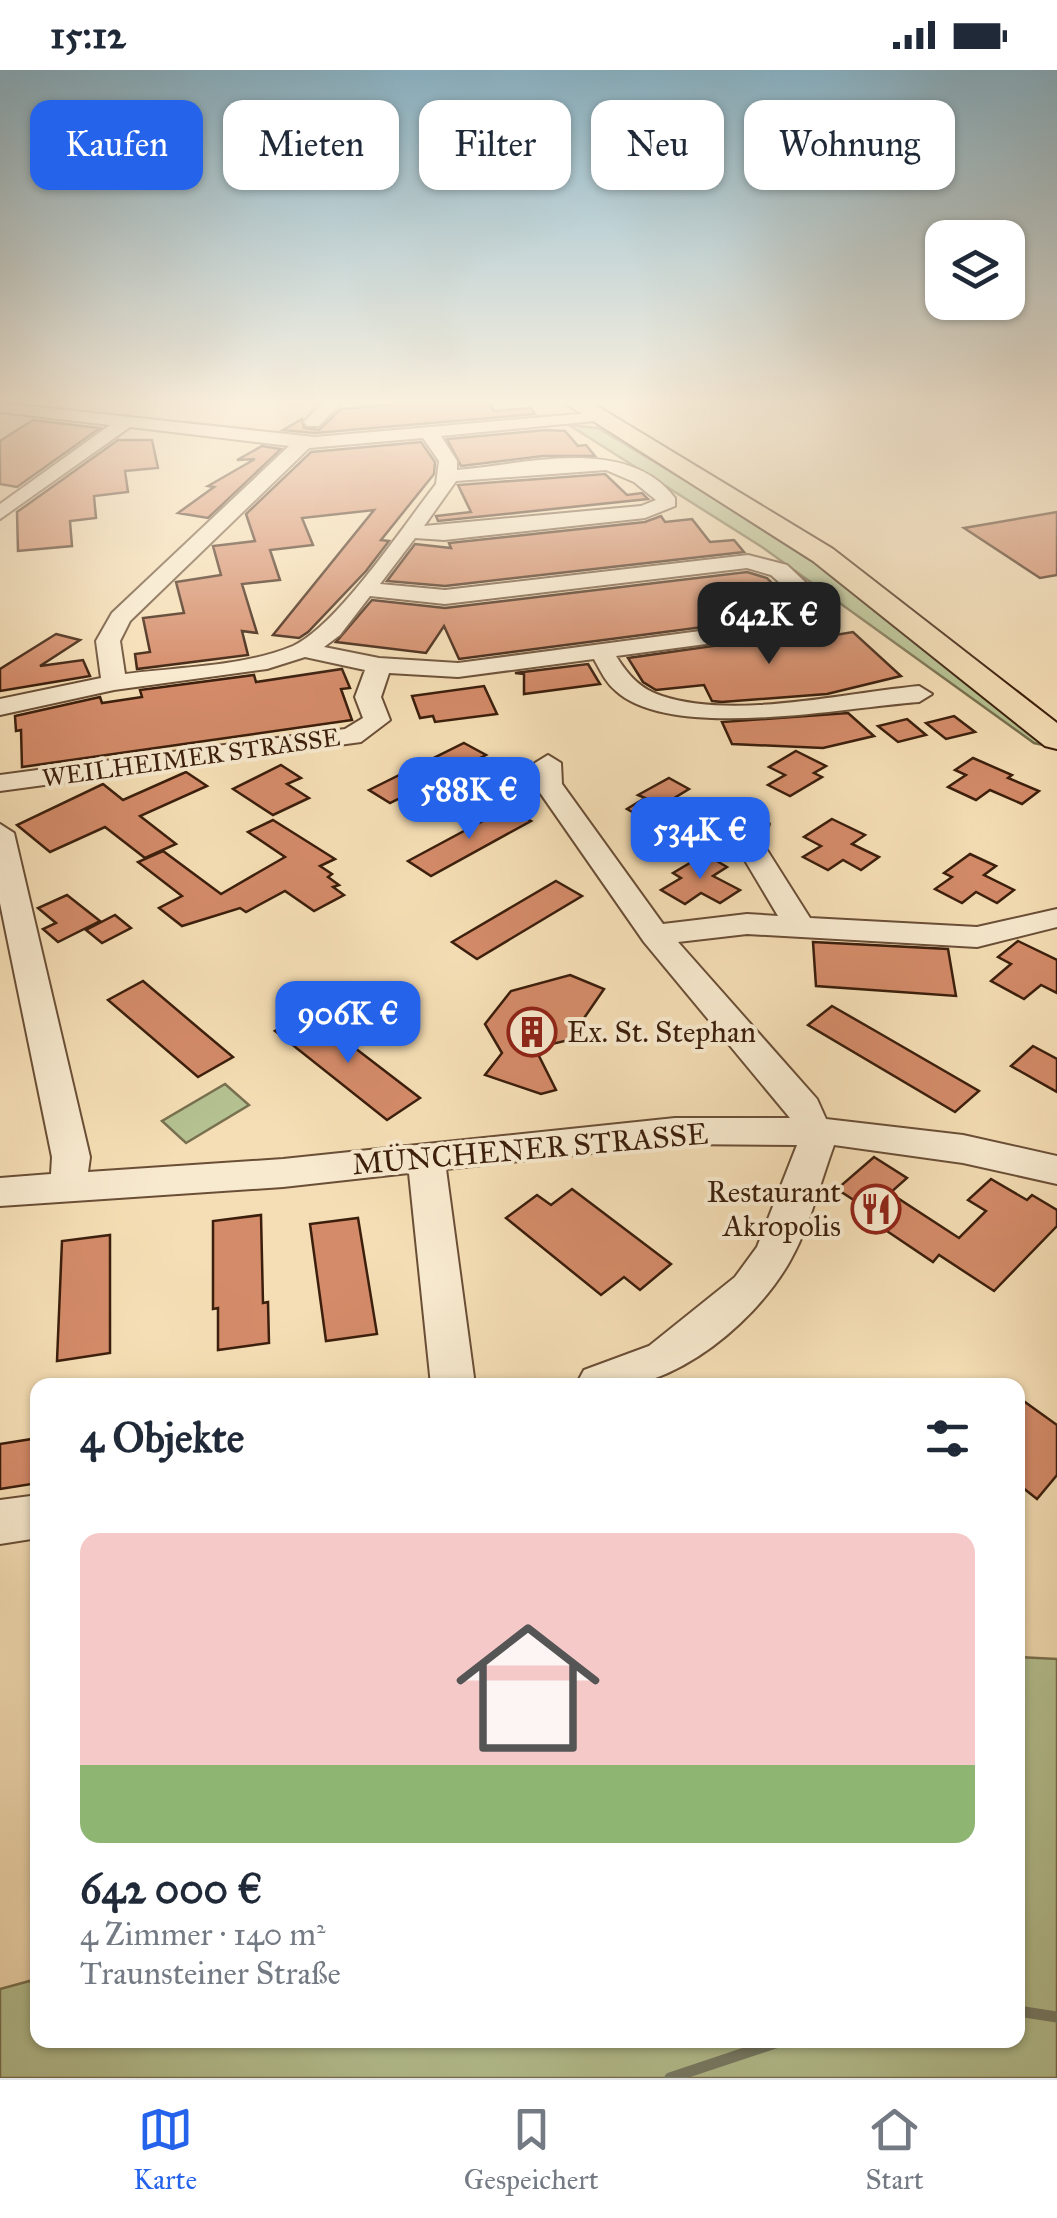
<!DOCTYPE html>
<html lang="de">
<meta charset="utf-8">
<style>
body{margin:0;font-family:"IM FELL Great Primer",serif;background:#f6f6f7;color:#1f2937;height:100vh;display:flex;flex-direction:column;font-size:38px;white-space:nowrap}
*{box-sizing:border-box;margin:0}
p{font-size:32px;color:#747a83}
.icon{flex:none;width:55px;height:55px;fill:none;stroke:currentColor;stroke-width:2;stroke-linecap:round;stroke-linejoin:round}
.map{position:relative;flex:1;overflow:hidden}
.details{position:absolute;left:30px;top:1308px;width:995px;height:670px;display:flex;flex-direction:column;background:#fff;border-radius:20px;box-shadow:0 2px 8px #0004}
.details>*{flex:none}
.hud{position:absolute;left:30px;top:30px;width:998px;height:90px;display:flex;gap:20px}
.fabs{position:absolute;left:925px;top:150px;display:grid;gap:20px}
.fabs a{display:grid;place-items:center;width:100px;height:100px;border-radius:20px;background:#fff;box-shadow:0 2px 8px #0004;font-size:50px}
.price{position:absolute;translate:-50% -85px;padding:0 22px;border-radius:20px;background:#2563eb;color:#fff;font-size:32px;line-height:65px;filter:drop-shadow(0 2px 5px #0008)}
.price::after{content:'';position:absolute;left:50%;top:60px;width:30px;height:22px;margin-left:-15px;background:inherit;clip-path:polygon(0 0,100% 0,50% 100%)}
.price.selected{background:#222;color:#fff}
ul{padding:0;list-style:none}
li{display:grid;align-content:center;gap:20px;height:530px;padding:0 50px}
li+li{border-top:2px solid #e0e1e3}
li span{display:grid;place-items:center;height:310px;border-radius:20px;color:#555}
li>.icon{margin-inline-start:auto}
span .icon{width:180px;height:180px;fill:#fffc;stroke-width:1}
li b{font-size:42px}
h2{display:flex;justify-content:space-between;align-items:center;height:120px;padding:0 50px;font-size:42px}
.chip{padding:0 35px;border-radius:20px;background:#fff;box-shadow:0 2px 8px #0004;font-size:35px;line-height:90px}
.chip.selected{background:#2563eb;color:#fff}
.status{display:flex;justify-content:space-between;align-items:center;height:70px;padding:0 50px;background:#fff;direction:ltr}
.status svg{height:28px;fill:currentColor}
.dock{display:flex;justify-content:space-around;align-items:center;height:140px;border-top:2px solid #e0e1e3;background:#fff;font-size:28px;color:#747a83}
.dock a{display:grid;justify-items:center;gap:5px}
.dock .selected{color:#2563eb}
.map>svg:first-child{display:block}
</style>
<div class="status"><b>15:12</b><svg viewBox="0 0 49 12"><path d="M0 12V9h3v3zM5 12V6h3v6zM10 12V3h3v9zM15 12V0h3v12zM26 1h20v11H26zM47 4h2v5h-2z"/></svg></div>
<div class="map">
<svg width="1057" height="2008" viewBox="0 0 1057 2008">
<rect width="100%" height="100%" fill="#f5deb5"/>
<filter id="stains"><feTurbulence type="fractalNoise" baseFrequency=".002" numOctaves="4"/><feColorMatrix values="0 0 0 0 .2 0 0 0 0 .09 0 0 0 0 .02 0 0 0 .5 -.17"/></filter>
<radialGradient id="worn" r=".72"><stop offset=".6" stop-color="#630" stop-opacity="0"/><stop offset="1" stop-color="#630" stop-opacity=".3"/></radialGradient>
<g fill="#b5c292" stroke="#78704f" stroke-width="2.5">
<path d="M 569,355 L 598,358 L 806,483 L 1053,677 L 1034,673 L 762,477 Z"/>
<path d="M 225,1014 L 249,1035 L 186,1073 L 162,1051 Z"/>
<path d="M 1018,1587 L 1057,1589 L 1057,2008 L 0,2008 L 0,1919 L 37,1909 L 38,1970 L 1018,1970 Z"/>
</g>
<g fill="none" stroke-linecap="round" stroke-linejoin="round">
<g stroke="#767d69" stroke-width="11">
<path d="M 1018,1941 L 1057,1947"/>
<path d="M 670,2008 L 784,1970"/>
</g>
</g>
<g fill="#d48b69" stroke="#3b1e0c" stroke-width="2.5">
<path d="M 405,333 L 489,333 L 494,341 L 531,338 L 535,344 L 315,363 L 283,360 L 302,349 L 304,358 L 319,360 L 341,339 Z"/>
<path d="M 33,350 L 100,358 L 17,417 L 0,414 L 0,371 Z"/>
<path d="M 546,360 L 565,361 L 578,376 L 586,375 L 595,386 L 543,386 L 461,396 L 447,369 Z"/>
<path d="M 118,370 L 152,370 L 158,398 L 125,401 L 128,422 L 94,426 L 96,448 L 70,451 L 72,476 L 18,481 L 17,442 Z"/>
<path d="M 421,372 L 435,392 L 434,404 L 381,470 L 389,471 L 366,501 L 308,562 L 299,568 L 273,565 L 374,440 L 302,448 L 313,475 L 270,480 L 280,510 L 242,514 L 257,563 L 242,561 L 248,585 L 137,599 L 135,584 L 150,582 L 143,548 L 184,543 L 176,512 L 221,505 L 213,476 L 255,471 L 246,444 L 311,382 Z"/>
<path d="M 262,376 L 281,379 L 208,448 L 178,443 L 214,417 L 208,416 L 255,389 L 237,390 Z"/>
<path d="M 605,404 L 627,425 L 642,423 L 648,429 L 438,451 L 436,446 L 471,442 L 458,415 Z"/>
<path d="M 1057,442 L 1057,505 L 1040,508 L 964,458 Z"/>
<path d="M 661,446 L 665,452 L 692,449 L 710,472 L 734,470 L 744,482 L 445,516 L 387,511 L 415,474 L 451,478 L 449,473 L 645,452 Z"/>
<path d="M 747,502 L 767,508 L 803,544 L 459,589 L 444,556 L 426,583 L 336,572 L 372,530 L 445,538 Z"/>
<path d="M 818,561 L 823,567 L 853,562 L 901,606 L 827,624 L 722,632 L 712,631 L 704,615 L 656,620 L 643,612 L 628,588 Z"/>
<path d="M 56,564 L 80,570 L 40,596 L 83,590 L 90,606 L 0,621 L 0,599 Z"/>
<path d="M 588,594 L 600,614 L 524,624 L 524,604 L 515,603 Z"/>
<path d="M 342,599 L 350,618 L 341,619 L 352,650 L 22,697 L 21,660 L 16,661 L 15,646 L 100,627 L 102,633 L 142,627 L 140,620 L 254,605 L 256,612 Z"/>
<path d="M 484,616 L 497,644 L 435,652 L 433,646 L 420,648 L 412,626 Z"/>
<path d="M 848,643 L 874,666 L 823,678 L 732,674 L 722,652 Z"/>
<path d="M 954,646 L 975,662 L 946,669 L 926,653 Z"/>
<path d="M 907,649 L 926,665 L 898,672 L 878,656 Z"/>
<path d="M 464,673 L 486,685 L 390,733 L 369,720 Z"/>
<path d="M 796,681 L 826,696 L 814,703 L 822,707 L 790,726 L 768,715 L 785,705 L 769,697 Z"/>
<path d="M 973,688 L 1012,705 L 1008,708 L 1039,721 L 1022,734 L 990,720 L 976,730 L 948,717 L 966,705 L 955,700 Z"/>
<path d="M 281,695 L 301,708 L 287,714 L 309,728 L 273,745 L 233,719 Z"/>
<path d="M 186,702 L 207,716 L 140,746 L 176,774 L 145,788 L 105,757 L 50,782 L 17,755 L 103,714 L 123,730 Z"/>
<path d="M 669,708 L 689,719 L 676,727 L 700,740 L 681,751 L 664,742 L 648,751 L 627,739 L 645,728 L 638,725 Z"/>
<path d="M 507,738 L 531,751 L 431,806 L 408,791 Z"/>
<path d="M 832,749 L 865,765 L 852,774 L 879,787 L 861,800 L 843,790 L 828,800 L 803,787 L 821,776 L 804,767 Z"/>
<path d="M 273,750 L 335,789 L 320,796 L 332,804 L 328,807 L 339,815 L 333,817 L 344,825 L 314,841 L 285,821 L 246,842 L 240,838 L 182,856 L 159,838 L 182,826 L 138,792 L 163,781 L 221,824 L 285,787 L 248,762 Z"/>
<path d="M 705,784 L 727,797 L 713,806 L 740,820 L 720,833 L 701,823 L 685,834 L 661,820 L 681,808 L 673,803 Z"/>
<path d="M 970,784 L 996,796 L 984,805 L 1014,820 L 997,833 L 976,822 L 962,833 L 935,819 L 952,807 L 944,803 Z"/>
<path d="M 556,811 L 582,826 L 477,889 L 452,872 Z"/>
<path d="M 67,825 L 100,851 L 58,872 L 43,859 L 56,853 L 38,838 Z"/>
<path d="M 115,845 L 131,858 L 102,873 L 86,860 Z"/>
<path d="M 1018,871 L 1057,890 L 1057,923 L 1041,915 L 1024,929 L 991,911 L 1011,894 L 998,887 Z"/>
<path d="M 813,872 L 948,879 L 956,926 L 816,916 Z"/>
<path d="M 570,905 L 604,919 L 569,970 L 535,978 L 556,1020 L 541,1024 L 485,1005 L 502,983 L 485,954 L 511,921 Z"/>
<path d="M 143,911 L 202,961 L 233,987 L 198,1007 L 108,930 Z"/>
<path d="M 832,936 L 879,963 L 979,1021 L 955,1042 L 808,955 Z"/>
<path d="M 308,942 L 381,998 L 420,1028 L 387,1050 L 275,961 Z"/>
<path d="M 1033,976 L 1057,989 L 1057,1022 L 1011,996 Z"/>
<path d="M 874,1087 L 907,1108 L 890,1123 L 959,1168 L 986,1141 L 968,1130 L 991,1109 L 1027,1130 L 1032,1125 L 1057,1140 L 1057,1156 L 994,1221 L 939,1185 L 933,1192 L 866,1147 L 872,1142 L 837,1119 Z"/>
<path d="M 572,1119 L 671,1194 L 640,1220 L 624,1207 L 601,1225 L 506,1148 L 537,1125 L 551,1135 Z"/>
<path d="M 261,1145 L 263,1233 L 268,1232 L 269,1273 L 218,1280 L 218,1238 L 213,1239 L 213,1151 Z"/>
<path d="M 358,1148 L 377,1264 L 326,1271 L 310,1154 Z"/>
<path d="M 110,1165 L 110,1283 L 57,1291 L 62,1171 Z"/>
<path d="M 1018,1327 L 1057,1355 L 1057,1405 L 1037,1429 L 1018,1414 Z"/>
<path d="M 38,1368 L 38,1413 L 0,1419 L 0,1374 Z"/>
</g>
<g fill="none" stroke-linecap="round" stroke-linejoin="round">
<g stroke="#6a4e36" stroke-width="4">
<g id="minor">
<path d="M 0,333 L 315,367 L 601,342 L 601,350 L 595,351 L 441,366 L 457,391 L 457,400 C 525,394 627,365 675,428 L 675,436 L 645,448 L 444,470 L 415,468 L 380,514 L 445,520 L 748,485 L 787,495 L 838,543 L 812,560 L 616,586 C 628,605 640,619 662,626 C 734,650 844,623 919,616 L 932,624 L 919,632 C 847,637 672,672 616,621 C 606,613 600,600 594,589 L 458,607 L 389,603 L 381,627 L 390,650 L 361,672 L 0,721 L 0,705 L 345,659 L 363,648 L 355,627 L 365,600 L 305,587 L 267,599 L 114,620 L 0,645 L 0,629 L 101,608 L 96,571 L 112,543 L 289,376 L 130,357 L 0,449 L 0,434 L 110,355 L 0,342 ZM 423,368 L 439,391 L 436,414 C 404,455 337,556 293,576 C 243,597 178,597 125,604 L 120,571 L 130,551 L 309,378 ZM 606,400 L 634,412 L 656,430 L 641,436 L 424,456 L 456,411 ZM 747,498 L 771,505 L 813,542 L 806,547 L 458,593 L 379,588 L 324,577 L 340,565 L 370,526 L 445,534 Z"/>
<path d="M 322,333 L 341,333 L 319,356 L 307,356 L 304,352 Z"/>
<path d="M 548,685 L 561,693 L 562,714 L 663,854 L 747,844 L 778,846 L 734,772 L 745,748 L 755,745 L 769,754 L 762,772 L 810,848 L 977,857 L 1057,839 L 1057,857 L 977,877 L 747,864 L 678,872 L 817,1029 L 826,1049 L 963,1065 L 1057,1086 L 1057,1114 L 963,1093 L 834,1075 C 820,1113 810,1156 790,1191 C 753,1257 656,1337 577,1313 L 584,1300 L 649,1276 L 735,1207 L 757,1177 L 797,1075 L 675,1074 L 446,1099 L 475,1315 L 431,1315 L 409,1103 L 283,1117 L 0,1136 L 0,1108 L 51,1104 L 52,1087 L 0,833 L 0,754 L 14,763 L 90,1087 L 88,1102 L 283,1089 L 675,1048 L 790,1048 L 644,872 L 534,714 L 535,693 Z"/>
<path d="M 38,1425 L 38,1468 L 0,1474 L 0,1430 Z"/>
</g>
</g>
<g stroke="#3b1e0c" stroke-width="4">
<path id="major" d="M 565,333 L 592,333 L 833,479 L 1057,653 L 1057,679 L 1045,676 L 813,491 Z"/>
</g>
<use href="#minor" fill="#f8eacf" fill-rule="evenodd"/>
<use href="#major" fill="#f5deb5" fill-rule="evenodd"/>
</g>
<linearGradient id="sky" x2="0" y2="1"><stop stop-color="#8ab8ce"/><stop offset="0.54" stop-color="#faf0de"/><stop offset="1" stop-color="#faf0de" stop-opacity="0"/></linearGradient>
<rect width="1057" height="614" fill="url(#sky)"/>
<defs>
<g id="building-ring" transform="scale(2.5)"><circle r="9.5" fill="#f8eacf" stroke="#8f2418" stroke-width="1.5"/><path d="M-4-6H4V6H1V3H-1V6H-4ZM-2.5-4.3h1.7v1.8h-1.7ZM.8-4.3h1.7v1.8H.8ZM-2.5-1h1.7V.8h-1.7ZM.8-1h1.7V.8H.8Z" fill="#8f2418"/></g>
<g id="restaurant-ring" transform="scale(2.5)"><circle r="9.5" fill="#f8eacf" stroke="#8f2418" stroke-width="1.5"/><path d="M-5-6h1v4h1v-4h1v4h1v-4h1v5L-1.5 .5V6h-2V.5L-5-1ZM5-6V6H3V1.5H1.5Q1.5-4 5-6Z" fill="#8f2418"/></g>
</defs>
<g fill-rule="evenodd">
<use href="#building-ring" x="532" y="962"/>
<use href="#restaurant-ring" x="876" y="1139"/>
</g>
<g text-anchor="middle" stroke-width="8" stroke-linejoin="round" paint-order="stroke">
<g font-size="25" fill="#3b1e0c" stroke="#f8eacf">
<text transform="translate(191 687) rotate(-8)" y="9">WEILHEIMER STRASSE</text>
</g>
<g font-size="30" fill="#3b1e0c" stroke="#f8eacf" text-anchor="start">
<text x="567" y="972">Ex. St. Stephan</text>
<text x="841" y="1132" text-anchor="end">Restaurant<tspan x="841" dy="34">Akropolis</tspan></text>
</g>
<g font-size="30" fill="#3b1e0c" stroke="#f8eacf">
<text transform="translate(530 1079) rotate(-5)" y="10">MÜNCHENER STRASSE</text>
</g>
</g>
<rect width="100%" height="100%" filter="url(#stains)"/>
<rect width="100%" height="100%" fill="url(#worn)"/>
</svg>
<div class="fabs">
<a><svg class="icon" aria-label="layers" viewBox="0 0 24 24"><path d="M12 4l9 5-9 5-9-5zM3 14l9 5 9-5"/></svg></a>
</div>
<b class="price selected" style="left:769px;top:597px">642K €</b>
<b class="price" style="left:469px;top:772px">588K €</b>
<b class="price" style="left:700px;top:812px">534K €</b>
<b class="price" style="left:348px;top:996px">906K €</b>
<div class="hud">
<a class="chip selected">Kaufen</a>
<a class="chip">Mieten</a>
<a class="chip">Filter</a>
<a class="chip">Neu</a>
<a class="chip">Wohnung</a>
</div>
<section class="details">
<h2>4 Objekte<svg class="icon" aria-label="filters" viewBox="0 0 24 24"><path d="M4 7h16M4 17h16"/><circle cx="9" cy="7" r="2"/><circle cx="15" cy="17" r="2"/></svg></h2>
<ul>
<li><span style="background:linear-gradient(#f6c9c9 75%,#8fb573 0)"><svg class="icon" aria-label="home" viewBox="0 0 24 24"><path d="M3 11l9-7 9 7M6 9v11h12V9"/></svg></span><div><b>642 000 €</b><p>4 Zimmer · 140 m²</p><p>Traunsteiner Straße</p></div></li>
</ul>
</section>
</div>
<nav class="dock">
<a class="selected"><svg class="icon" aria-label="map" viewBox="0 0 24 24"><path d="M3 6l6-2 6 2 6-2v14l-6 2-6-2-6 2zM9 4v14M15 6v14"/></svg>Karte</a>
<a><svg class="icon" aria-label="saved" viewBox="0 0 24 24"><path d="M7 4h10v16l-5-4-5 4z"/></svg>Gespeichert</a>
<a><svg class="icon" aria-label="home" viewBox="0 0 24 24"><path d="M3 11l9-7 9 7M6 9v11h12V9"/></svg>Start</a>
</nav>
